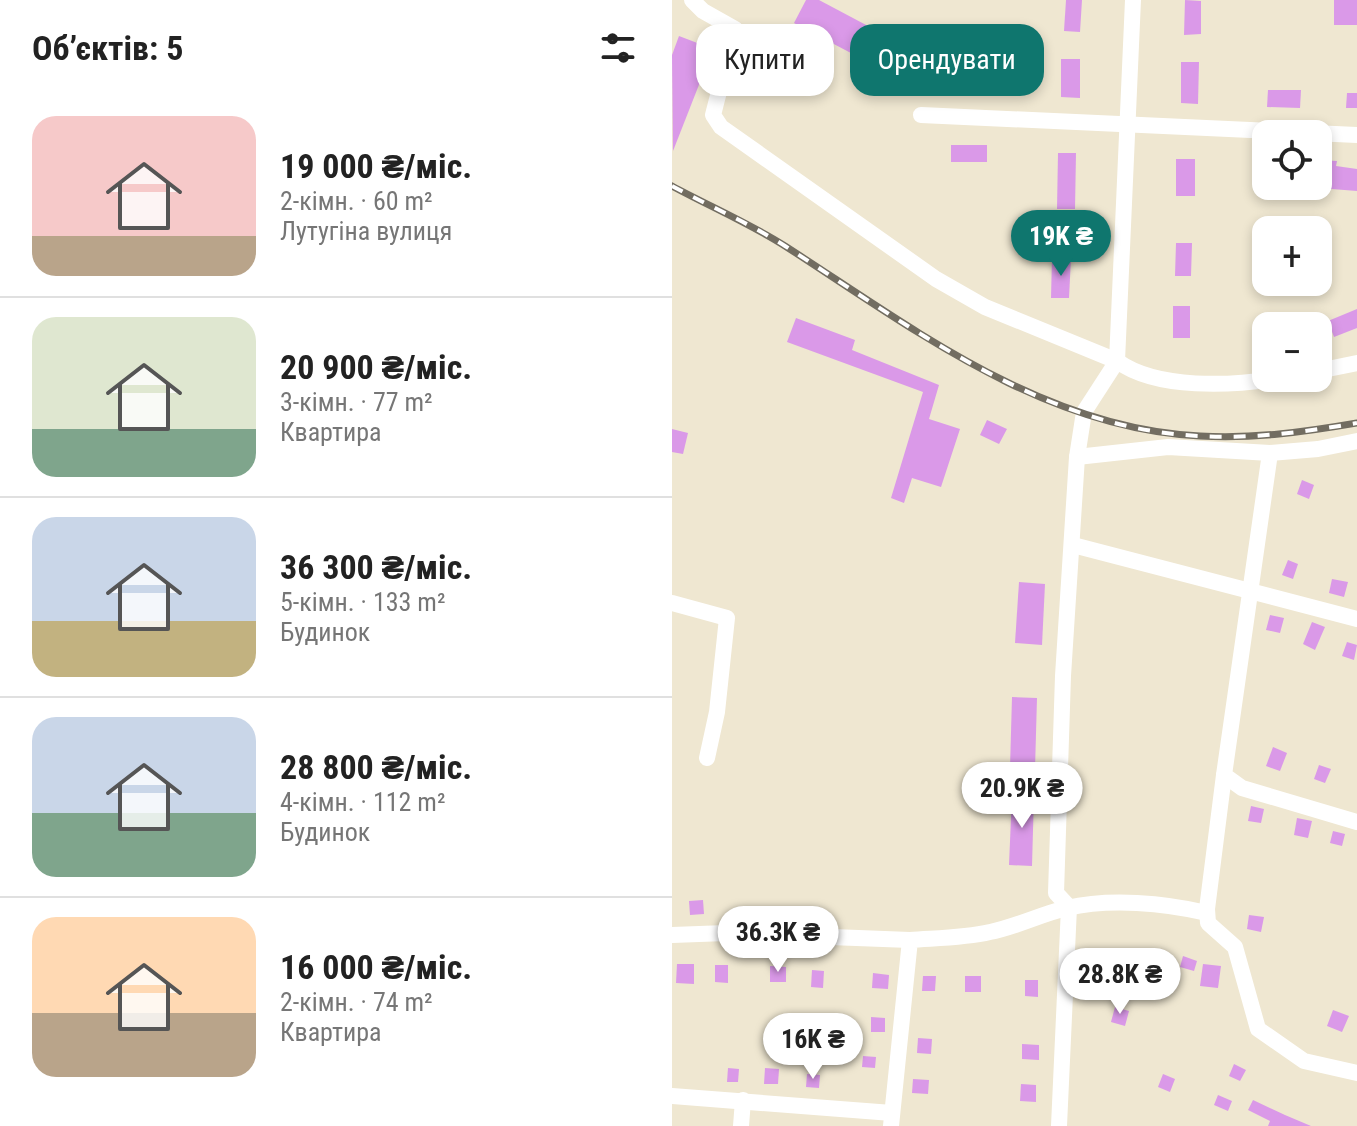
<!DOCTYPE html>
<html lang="uk">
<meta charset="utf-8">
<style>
body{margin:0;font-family:"Roboto Condensed",sans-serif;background:#f2f2f2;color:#222;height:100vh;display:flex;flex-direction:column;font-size:30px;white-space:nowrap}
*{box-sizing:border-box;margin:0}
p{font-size:26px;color:#767676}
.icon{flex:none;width:44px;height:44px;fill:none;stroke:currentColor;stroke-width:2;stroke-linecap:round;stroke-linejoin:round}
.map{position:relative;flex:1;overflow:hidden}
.details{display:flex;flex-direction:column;background:#fff;width:672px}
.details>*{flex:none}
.hud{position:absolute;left:24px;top:24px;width:540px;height:72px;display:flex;gap:16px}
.buttons{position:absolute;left:580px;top:120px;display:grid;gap:16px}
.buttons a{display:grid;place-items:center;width:80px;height:80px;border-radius:16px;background:#fff;box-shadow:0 4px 12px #0003;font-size:40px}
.price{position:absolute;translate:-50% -68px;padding:0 18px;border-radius:28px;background:#fff;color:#222;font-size:26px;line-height:52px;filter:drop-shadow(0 2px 4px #0008)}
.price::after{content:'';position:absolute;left:50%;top:48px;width:24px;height:18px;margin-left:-12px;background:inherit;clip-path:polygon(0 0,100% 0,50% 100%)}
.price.on{background:#0f766e;color:#fff}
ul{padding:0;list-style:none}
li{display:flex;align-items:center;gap:24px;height:200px;padding:0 32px}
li+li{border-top:2px solid #e0e0e0}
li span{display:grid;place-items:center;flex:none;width:224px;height:160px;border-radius:24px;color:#555}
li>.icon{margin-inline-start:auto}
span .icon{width:96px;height:96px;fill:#fffc;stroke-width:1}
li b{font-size:34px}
h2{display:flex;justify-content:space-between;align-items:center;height:96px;padding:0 32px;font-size:34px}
.chip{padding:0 28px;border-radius:24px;background:#fff;box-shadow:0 4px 12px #0003;font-size:28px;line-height:72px}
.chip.on{background:#0f766e;color:#fff}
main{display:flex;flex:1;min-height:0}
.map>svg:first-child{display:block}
</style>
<main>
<section class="details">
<h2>Об’єктів: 5<svg class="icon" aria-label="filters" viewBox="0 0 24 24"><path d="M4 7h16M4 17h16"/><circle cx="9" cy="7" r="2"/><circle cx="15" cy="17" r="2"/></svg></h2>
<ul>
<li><span style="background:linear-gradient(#f6c9c9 75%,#b9a48a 0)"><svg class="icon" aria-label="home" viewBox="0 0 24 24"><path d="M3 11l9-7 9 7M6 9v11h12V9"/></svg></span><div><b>19 000 ₴/міс.</b><p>2-кімн. · 60 m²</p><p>Лутугіна вулиця</p></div></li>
<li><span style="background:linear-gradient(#dfe7d0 70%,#7fa58c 0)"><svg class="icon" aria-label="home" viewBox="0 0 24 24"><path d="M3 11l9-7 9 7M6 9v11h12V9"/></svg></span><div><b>20 900 ₴/міс.</b><p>3-кімн. · 77 m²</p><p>Квартира</p></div></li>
<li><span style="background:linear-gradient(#c9d6e8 65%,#c2b280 0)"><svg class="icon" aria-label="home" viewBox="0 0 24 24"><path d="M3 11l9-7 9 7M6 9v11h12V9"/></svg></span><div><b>36 300 ₴/міс.</b><p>5-кімн. · 133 m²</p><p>Будинок</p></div></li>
<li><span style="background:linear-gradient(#c9d6e8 60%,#7fa58c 0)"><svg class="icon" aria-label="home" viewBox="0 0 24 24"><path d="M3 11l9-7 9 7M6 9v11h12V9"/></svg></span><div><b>28 800 ₴/міс.</b><p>4-кімн. · 112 m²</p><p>Будинок</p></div></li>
<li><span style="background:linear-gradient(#ffd9b3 60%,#b9a48a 0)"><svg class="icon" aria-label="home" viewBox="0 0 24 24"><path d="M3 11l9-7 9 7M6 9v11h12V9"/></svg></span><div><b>16 000 ₴/міс.</b><p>2-кімн. · 74 m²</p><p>Квартира</p></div></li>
</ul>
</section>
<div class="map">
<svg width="685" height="1126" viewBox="0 0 685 1126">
<rect width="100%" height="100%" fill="#efe7d1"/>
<g fill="#da99e8">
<path d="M 134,0 L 147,0 L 245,52 L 230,80 L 122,23 Z"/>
<path d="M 394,0 L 410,0 L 408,32 L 392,31 Z"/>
<path d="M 513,0 L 529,1 L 529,34 L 512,35 Z"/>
<rect x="662" y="0" width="23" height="25"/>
<path d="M 7,36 L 41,49 L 1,151 L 0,55 Z"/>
<path d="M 389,59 L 408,59 L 408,98 L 389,97 Z"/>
<path d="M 509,62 L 527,62 L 526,104 L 509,103 Z"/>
<path d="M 282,76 L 316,77 L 316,95 L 282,95 Z"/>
<path d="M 596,90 L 629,90 L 628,108 L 595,107 Z"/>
<path d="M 675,93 L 685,93 L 685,108 L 674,108 Z"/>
<rect x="279" y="145" width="36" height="17"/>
<path d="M 386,153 L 404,153 L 403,209 L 385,209 Z"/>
<rect x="504" y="159" width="19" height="37"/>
<path d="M 648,160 L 665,161 L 664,166 L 685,169 L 685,191 L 647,188 Z"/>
<path d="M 504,243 L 520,243 L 519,276 L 503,276 Z"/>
<path d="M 380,257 L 399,258 L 397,298 L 379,298 Z"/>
<rect x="501" y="306" width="17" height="32"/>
<path d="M 685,309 L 685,328 L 662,337 L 656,321 Z"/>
<path d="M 124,318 L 183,340 L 180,350 L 267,385 L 257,419 L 288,429 L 269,487 L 240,478 L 232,503 L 219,498 L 251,392 L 115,342 Z"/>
<path d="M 315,420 L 335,429 L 327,444 L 308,435 Z"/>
<path d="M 0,429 L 16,433 L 11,454 L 0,452 Z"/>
<path d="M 630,480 L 642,485 L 637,499 L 625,494 Z"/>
<path d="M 616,560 L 626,564 L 621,579 L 610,575 Z"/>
<path d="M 660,579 L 676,582 L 672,597 L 657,593 Z"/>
<path d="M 347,582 L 373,584 L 370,645 L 343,643 Z"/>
<path d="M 598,615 L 612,618 L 608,633 L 594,630 Z"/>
<path d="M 640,622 L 653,627 L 643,650 L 631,644 Z"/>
<path d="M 675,642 L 685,645 L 682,660 L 670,656 Z"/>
<path d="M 340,697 L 365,698 L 363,769 L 338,768 Z"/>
<path d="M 601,747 L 615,753 L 608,771 L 594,766 Z"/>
<path d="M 647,765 L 659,769 L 653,783 L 642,779 Z"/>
<path d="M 340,794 L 362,794 L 360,866 L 337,865 Z"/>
<path d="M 579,806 L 592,809 L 589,823 L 576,821 Z"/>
<path d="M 625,818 L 640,821 L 636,838 L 622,835 Z"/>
<path d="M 661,831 L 673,834 L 670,846 L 658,843 Z"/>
<path d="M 31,900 L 32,914 L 18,915 L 17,901 Z"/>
<path d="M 577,915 L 592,917 L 589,932 L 575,929 Z"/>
<path d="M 511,956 L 525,961 L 522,971 L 508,967 Z"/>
<path d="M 5,964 L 22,964 L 22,984 L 4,983 Z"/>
<path d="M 531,964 L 549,966 L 546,988 L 528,986 Z"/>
<path d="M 43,965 L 56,965 L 56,983 L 43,982 Z"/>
<path d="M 98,966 L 114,967 L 114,982 L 98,982 Z"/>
<path d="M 140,970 L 152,971 L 151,988 L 139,987 Z"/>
<path d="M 201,973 L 217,975 L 216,989 L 200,988 Z"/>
<path d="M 251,976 L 264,976 L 263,991 L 250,991 Z"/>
<rect x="293" y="976" width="16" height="16"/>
<path d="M 353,980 L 366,980 L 366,997 L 353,996 Z"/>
<path d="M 443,1007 L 457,1011 L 453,1026 L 439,1022 Z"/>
<path d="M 661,1010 L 677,1016 L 670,1032 L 655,1026 Z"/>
<path d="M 199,1017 L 213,1018 L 213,1032 L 199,1032 Z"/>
<path d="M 246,1038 L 260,1039 L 259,1054 L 245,1053 Z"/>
<path d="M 350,1044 L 367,1045 L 367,1060 L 350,1059 Z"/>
<path d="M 191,1056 L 204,1057 L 203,1068 L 190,1067 Z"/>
<path d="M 562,1064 L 574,1070 L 568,1081 L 557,1076 Z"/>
<path d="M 56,1068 L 67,1069 L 66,1082 L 55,1082 Z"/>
<path d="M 93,1068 L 107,1069 L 106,1084 L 92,1084 Z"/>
<path d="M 135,1074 L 148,1075 L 147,1088 L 134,1087 Z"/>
<path d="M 491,1074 L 503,1079 L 498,1092 L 486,1087 Z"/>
<path d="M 241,1079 L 257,1080 L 256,1094 L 240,1093 Z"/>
<path d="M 349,1084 L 364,1085 L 364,1102 L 348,1101 Z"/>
<path d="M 546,1095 L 560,1101 L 556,1111 L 542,1105 Z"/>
<path d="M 581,1100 L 613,1115 L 639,1126 L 596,1126 L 598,1121 L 576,1110 Z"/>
</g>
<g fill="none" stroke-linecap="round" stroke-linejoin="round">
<g stroke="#fff" stroke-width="16">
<path d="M 20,0 L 31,11 L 63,29 L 41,115 L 49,127 L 264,279 L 313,307 L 445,361 C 485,390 560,386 608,378"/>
<path d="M 249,115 L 685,135"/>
<path d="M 646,371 L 685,363"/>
<path d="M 685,441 L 646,449 L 598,453 L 552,775 L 570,788 L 685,822"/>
<path d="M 405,457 L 496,447 L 598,453"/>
<path d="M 401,545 L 685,619"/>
<path d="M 0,603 L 55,618 L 45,712 L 35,758"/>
<path d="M 552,775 L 535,909 L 536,923 L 563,947 L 586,1029 L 632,1061 L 685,1073"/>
<path d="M 0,935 L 54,933 L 238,940"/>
<path d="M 0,1096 L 220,1113"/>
<path d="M 69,1126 L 71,1100"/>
<path d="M 219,1126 L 238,940 C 265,938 292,938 318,932 C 344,927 369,914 395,908 C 438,898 492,903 535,913"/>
<path d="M 387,1126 L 397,907 L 384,893 L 391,676 L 405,457 L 412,412 L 445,361 L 461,0"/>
</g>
<g stroke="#726d61" stroke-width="7">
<path id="rail" d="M 0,186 C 37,206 77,223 113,246 C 239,327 371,429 528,436 C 581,439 633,432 685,423"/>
</g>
<use href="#rail" stroke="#fff" stroke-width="4" stroke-dasharray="12" stroke-linecap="butt"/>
</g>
</svg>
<div class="buttons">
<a><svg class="icon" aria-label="locate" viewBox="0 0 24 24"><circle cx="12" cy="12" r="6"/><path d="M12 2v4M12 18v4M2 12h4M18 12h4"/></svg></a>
<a>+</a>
<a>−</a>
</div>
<b class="price on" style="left:389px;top:278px">19K ₴</b>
<b class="price" style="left:350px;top:830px">20.9K ₴</b>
<b class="price" style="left:106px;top:974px">36.3K ₴</b>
<b class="price" style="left:448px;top:1016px">28.8K ₴</b>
<b class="price" style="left:141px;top:1081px">16K ₴</b>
<div class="hud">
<a class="chip">Купити</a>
<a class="chip on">Орендувати</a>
</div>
</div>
</main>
